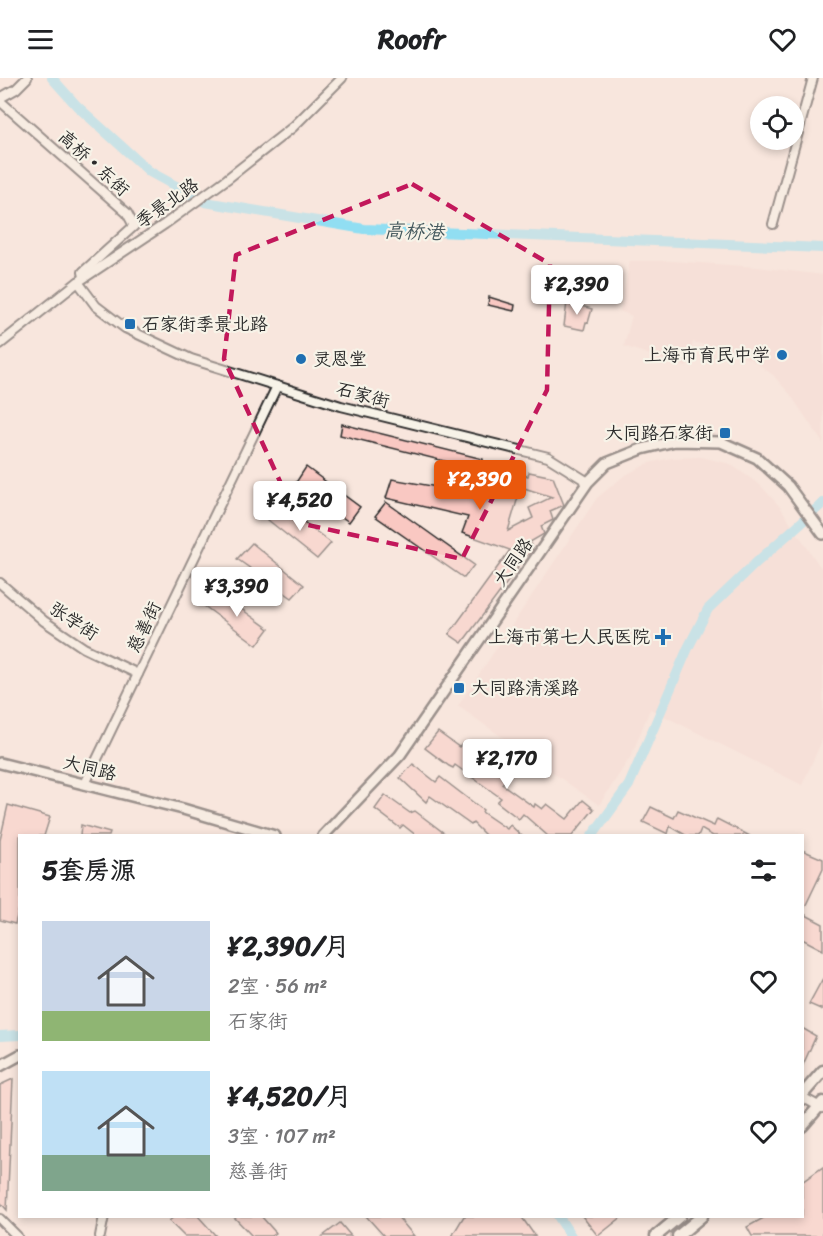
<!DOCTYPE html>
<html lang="zh">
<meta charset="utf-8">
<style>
body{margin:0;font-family:Sriracha,"LXGW WenKai TC",sans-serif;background:#f2f2f2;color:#202124;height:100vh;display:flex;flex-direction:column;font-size:22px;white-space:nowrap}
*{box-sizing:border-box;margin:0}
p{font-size:20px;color:#757577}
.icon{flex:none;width:33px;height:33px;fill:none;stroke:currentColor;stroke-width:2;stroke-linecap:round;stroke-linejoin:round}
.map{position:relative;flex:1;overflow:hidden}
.side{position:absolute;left:18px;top:756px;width:786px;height:384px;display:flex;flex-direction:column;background:#fff;border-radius:0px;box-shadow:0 3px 9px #0003}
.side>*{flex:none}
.fabs{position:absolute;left:750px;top:18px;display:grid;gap:12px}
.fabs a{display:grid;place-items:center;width:54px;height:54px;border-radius:50%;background:#fff;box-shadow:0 3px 9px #0003;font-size:30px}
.price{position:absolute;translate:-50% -51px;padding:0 14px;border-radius:6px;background:#fff;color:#222;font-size:20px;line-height:39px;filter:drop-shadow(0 2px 3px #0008)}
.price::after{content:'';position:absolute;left:50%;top:36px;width:18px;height:14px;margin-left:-9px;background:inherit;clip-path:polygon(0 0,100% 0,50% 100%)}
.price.selected{background:#ea580c;color:#fff}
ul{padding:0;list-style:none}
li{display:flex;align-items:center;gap:18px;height:150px;padding:0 24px}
li span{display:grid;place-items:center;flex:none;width:168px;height:120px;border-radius:0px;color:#555}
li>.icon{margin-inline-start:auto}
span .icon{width:72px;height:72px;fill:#fffc;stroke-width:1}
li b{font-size:26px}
h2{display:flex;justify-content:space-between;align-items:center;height:72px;padding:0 24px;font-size:26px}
header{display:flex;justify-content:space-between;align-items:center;height:78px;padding:0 24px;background:#fff;font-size:27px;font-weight:700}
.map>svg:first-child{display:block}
</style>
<header><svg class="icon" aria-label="menu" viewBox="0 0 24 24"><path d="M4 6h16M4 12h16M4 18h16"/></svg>Roofr<svg class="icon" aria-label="heart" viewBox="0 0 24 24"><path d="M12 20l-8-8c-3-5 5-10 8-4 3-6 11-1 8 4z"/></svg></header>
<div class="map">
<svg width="823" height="1158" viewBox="0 0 823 1158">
<rect width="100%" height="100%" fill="#f8e6dd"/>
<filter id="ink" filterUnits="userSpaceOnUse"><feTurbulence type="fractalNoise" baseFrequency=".0167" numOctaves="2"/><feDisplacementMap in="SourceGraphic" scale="12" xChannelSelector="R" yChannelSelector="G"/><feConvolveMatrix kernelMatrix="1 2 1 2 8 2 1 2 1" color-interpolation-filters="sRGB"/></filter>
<g filter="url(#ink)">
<g fill="#f4d9d2">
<path d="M 630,183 L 670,183 L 756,189 L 823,197 L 823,365 L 790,316 L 773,297 L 754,283 L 727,272 L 693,264 L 686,289 L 624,268 L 632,238 L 620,233 Z"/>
<path d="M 701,379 L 730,386 L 760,407 L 780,429 L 818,486 L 823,491 L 823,660 L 802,707 L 650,631 L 631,678 L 599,727 L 458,628 L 597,420 L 624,398 L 649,385 L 672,380 Z"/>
</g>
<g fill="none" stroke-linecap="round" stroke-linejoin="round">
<g stroke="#91def2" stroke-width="10">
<path d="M 52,0 L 77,28 L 150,94 L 205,124 L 364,151 L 823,170"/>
<path d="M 592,758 L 629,707 L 688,570 L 708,531 L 758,483 L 823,425"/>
<path d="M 0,958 L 20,957"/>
<path d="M 558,1138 L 571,1158"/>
</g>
</g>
<g fill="#f9c8c2" stroke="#2b2b2b" stroke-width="1.5" fill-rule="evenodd">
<path d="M 489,219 L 515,227 L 514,233 L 488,227 Z"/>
<path d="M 567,224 L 592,231 L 588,245 L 586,244 L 584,252 L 564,248 Z"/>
<path d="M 342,346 L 483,381 L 483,385 L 528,398 L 529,394 L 553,399 L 564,427 L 550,433 L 553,442 L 541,448 L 544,456 L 530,464 L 533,472 L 531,475 L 513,486 L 518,490 L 462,565 L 449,556 L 510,472 L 462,455 L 468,439 L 386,420 L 392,401 L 477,416 L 480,409 L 488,411 L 492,395 L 340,357 ZM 521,409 L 552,419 L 529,430 L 533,440 L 508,453 Z"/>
<path d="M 306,389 L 360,429 L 349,444 L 295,406 Z"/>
<path d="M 386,424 L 474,487 L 464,500 L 375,438 Z"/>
<path d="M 282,427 L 331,465 L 317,481 L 268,442 Z"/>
<path d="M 252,465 L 304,507 L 292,520 L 237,481 Z"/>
<path d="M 218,514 L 269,551 L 257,567 L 203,527 Z"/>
<path d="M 438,654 L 459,669 L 463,666 L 507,700 L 502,706 L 534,729 L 535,726 L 542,731 L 547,726 L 567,741 L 583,722 L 594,731 L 572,758 L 548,758 L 523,736 L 519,741 L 497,724 L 501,720 L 455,687 L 453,690 L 449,688 L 425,670 Z"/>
<path d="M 413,686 L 436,704 L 440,699 L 483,732 L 482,734 L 507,751 L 510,747 L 522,758 L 486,758 L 473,745 L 471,747 L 430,718 L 426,724 L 400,700 Z"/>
<path d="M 385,717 L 410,735 L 415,733 L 448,758 L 417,758 L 403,747 L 400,750 L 375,731 Z"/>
<path d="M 8,727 L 50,739 L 44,758 L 20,758 L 20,826 L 15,846 L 0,842 L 0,762 Z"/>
<path d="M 651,729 L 674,740 L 678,732 L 714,748 L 717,741 L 750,758 L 713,758 L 701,751 L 698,758 L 687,758 L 670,748 L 668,756 L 643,744 Z"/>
<path d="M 81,747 L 110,755 L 109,758 L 80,758 Z"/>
<path d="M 802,772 L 823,781 L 823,791 L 802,835 Z"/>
<path d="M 802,835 L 823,846 L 823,872 L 802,861 Z"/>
<path d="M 823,900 L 823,932 L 809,926 Z"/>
<path d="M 802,950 L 816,958 L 802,989 Z"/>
<path d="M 13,1001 L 7,1132 L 0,1124 L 0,1007 Z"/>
<path d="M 823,1089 L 823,1158 L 752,1158 L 747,1149 L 767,1138 L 802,1138 L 802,1104 Z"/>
<path d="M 175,1138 L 198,1138 L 216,1158 L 184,1158 L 169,1143 Z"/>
<path d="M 233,1138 L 261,1138 L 276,1155 L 272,1158 L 252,1158 Z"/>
<path d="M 366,1138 L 397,1138 L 414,1158 L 384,1158 Z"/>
<path d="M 464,1138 L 521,1138 L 535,1158 L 452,1158 Z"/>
<path d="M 582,1138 L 623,1138 L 598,1158 Z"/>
<path d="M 340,1145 L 351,1158 L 323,1158 Z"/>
</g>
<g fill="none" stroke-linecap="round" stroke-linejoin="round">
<g stroke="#2b2b2b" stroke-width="12">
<g id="minor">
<path d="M 0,20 L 16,11 L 27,0"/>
<path d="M 0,23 L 127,135 L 134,148 L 83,194 L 84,199"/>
<path d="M 773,146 L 813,0"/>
<path d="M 78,204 L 96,228 L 125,250 L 191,281 L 341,328 L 548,379 L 588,404"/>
<path d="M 0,266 L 78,204 L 165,146 L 227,101 L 293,49 L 342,0"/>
<path d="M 0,505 L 44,543 L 84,570 L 138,596"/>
<path d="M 85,706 L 277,308"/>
<path d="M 802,1019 L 822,1030"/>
<path d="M 0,1141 L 17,1158"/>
<path d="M 100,1158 L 104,1138"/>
</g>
</g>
<g stroke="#2b2b2b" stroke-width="14">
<g id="tertiary">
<path d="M 0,685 L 183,731 L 275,758"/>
<path d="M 323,758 L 400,677 L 588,404 L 607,385 L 642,371 L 675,363 L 721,364 L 757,380 L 788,408 L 823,456"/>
<path d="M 0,988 L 20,977"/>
</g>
</g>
<g stroke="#2b2b2b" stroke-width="15">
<g id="secondary">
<path d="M 802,1017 L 823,993"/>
<path d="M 802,1048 L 823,1024"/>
<path d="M 656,1158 L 680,1138"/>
<path d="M 678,1158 L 702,1138"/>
</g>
</g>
<use href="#minor" stroke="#f7f3e8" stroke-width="8"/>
<use href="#tertiary" stroke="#f7f3e8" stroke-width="9"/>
<use href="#secondary" stroke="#f7f3e8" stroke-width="10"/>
</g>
</g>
<path d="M0 0H823V1158H0ZM 412,106 L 550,186 L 547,312 L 462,481 L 299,445 L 224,281 L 236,177 Z" fill="#f8e6dd" fill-opacity=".55" fill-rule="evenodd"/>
<path fill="none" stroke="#c2185b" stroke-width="4.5" stroke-dasharray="12 8" stroke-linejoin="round" d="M 412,106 L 550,186 L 547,312 L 462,481 L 299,445 L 224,281 L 236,177 Z"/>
<g fill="#1f6fb2" stroke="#f7f3e8" stroke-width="2">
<rect x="124" y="240" width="12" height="12" rx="3"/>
<circle cx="782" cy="277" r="6"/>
<circle cx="301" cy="281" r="6"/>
<rect x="719" y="349" width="12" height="12" rx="3"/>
<path d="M660 550h6v6h6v6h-6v6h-6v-6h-6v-6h6z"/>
<rect x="453" y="604" width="12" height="12" rx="3"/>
</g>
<g text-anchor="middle" stroke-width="4.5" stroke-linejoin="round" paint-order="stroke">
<g font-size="18" fill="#2b2b2b" stroke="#f7f3e8">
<text transform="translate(94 85) rotate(42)" y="6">高桥 • 东街</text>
<text transform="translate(167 125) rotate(-35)" y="6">季景北路</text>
<text transform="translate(363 317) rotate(15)" y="6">石家街</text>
<text transform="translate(513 484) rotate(-55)" y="6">大同路</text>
<text transform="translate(74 543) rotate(33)" y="6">张学街</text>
<text transform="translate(144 549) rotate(-64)" y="6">慈善街</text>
<text transform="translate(90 690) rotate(14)" y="6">大同路</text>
</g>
<g font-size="18" fill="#2b2b2b" stroke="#f7f3e8" text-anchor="start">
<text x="142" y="252">石家街季景北路</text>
<text x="770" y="283" text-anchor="end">上海市育民中学</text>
<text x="313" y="287">灵恩堂</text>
<text x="713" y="361" text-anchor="end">大同路石家街</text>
<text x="650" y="565" text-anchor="end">上海市第七人民医院</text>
<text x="471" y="616">大同路清溪路</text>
</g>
<g font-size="20" font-style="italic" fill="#44585d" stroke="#f7f3e8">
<text transform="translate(414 153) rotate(2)" y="7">高桥港</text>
</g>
</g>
</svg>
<div class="fabs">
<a><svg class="icon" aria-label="locate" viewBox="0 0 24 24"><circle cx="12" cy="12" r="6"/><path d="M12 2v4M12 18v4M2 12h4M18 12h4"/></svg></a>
</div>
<b class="price" style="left:577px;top:238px">¥2,390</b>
<b class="price selected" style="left:480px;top:433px">¥2,390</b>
<b class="price" style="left:300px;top:454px">¥4,520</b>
<b class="price" style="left:237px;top:540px">¥3,390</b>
<b class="price" style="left:507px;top:712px">¥2,170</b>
<section class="side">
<h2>5套房源<svg class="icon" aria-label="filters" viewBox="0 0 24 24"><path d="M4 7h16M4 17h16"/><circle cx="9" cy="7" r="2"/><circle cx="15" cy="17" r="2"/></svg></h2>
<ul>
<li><span style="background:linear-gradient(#c9d6e8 75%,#8fb573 0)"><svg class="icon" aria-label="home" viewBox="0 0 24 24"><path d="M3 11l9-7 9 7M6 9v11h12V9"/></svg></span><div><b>¥2,390/月</b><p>2室 · 56 m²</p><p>石家街</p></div><svg class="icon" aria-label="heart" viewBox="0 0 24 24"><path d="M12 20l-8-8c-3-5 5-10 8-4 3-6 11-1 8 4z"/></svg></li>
<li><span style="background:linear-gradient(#bfe0f5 70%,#7fa58c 0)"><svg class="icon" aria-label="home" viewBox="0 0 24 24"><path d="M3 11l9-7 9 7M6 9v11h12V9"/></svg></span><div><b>¥4,520/月</b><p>3室 · 107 m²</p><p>慈善街</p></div><svg class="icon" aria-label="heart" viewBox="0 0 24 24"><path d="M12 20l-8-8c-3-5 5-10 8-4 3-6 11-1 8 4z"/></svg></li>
</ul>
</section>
</div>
